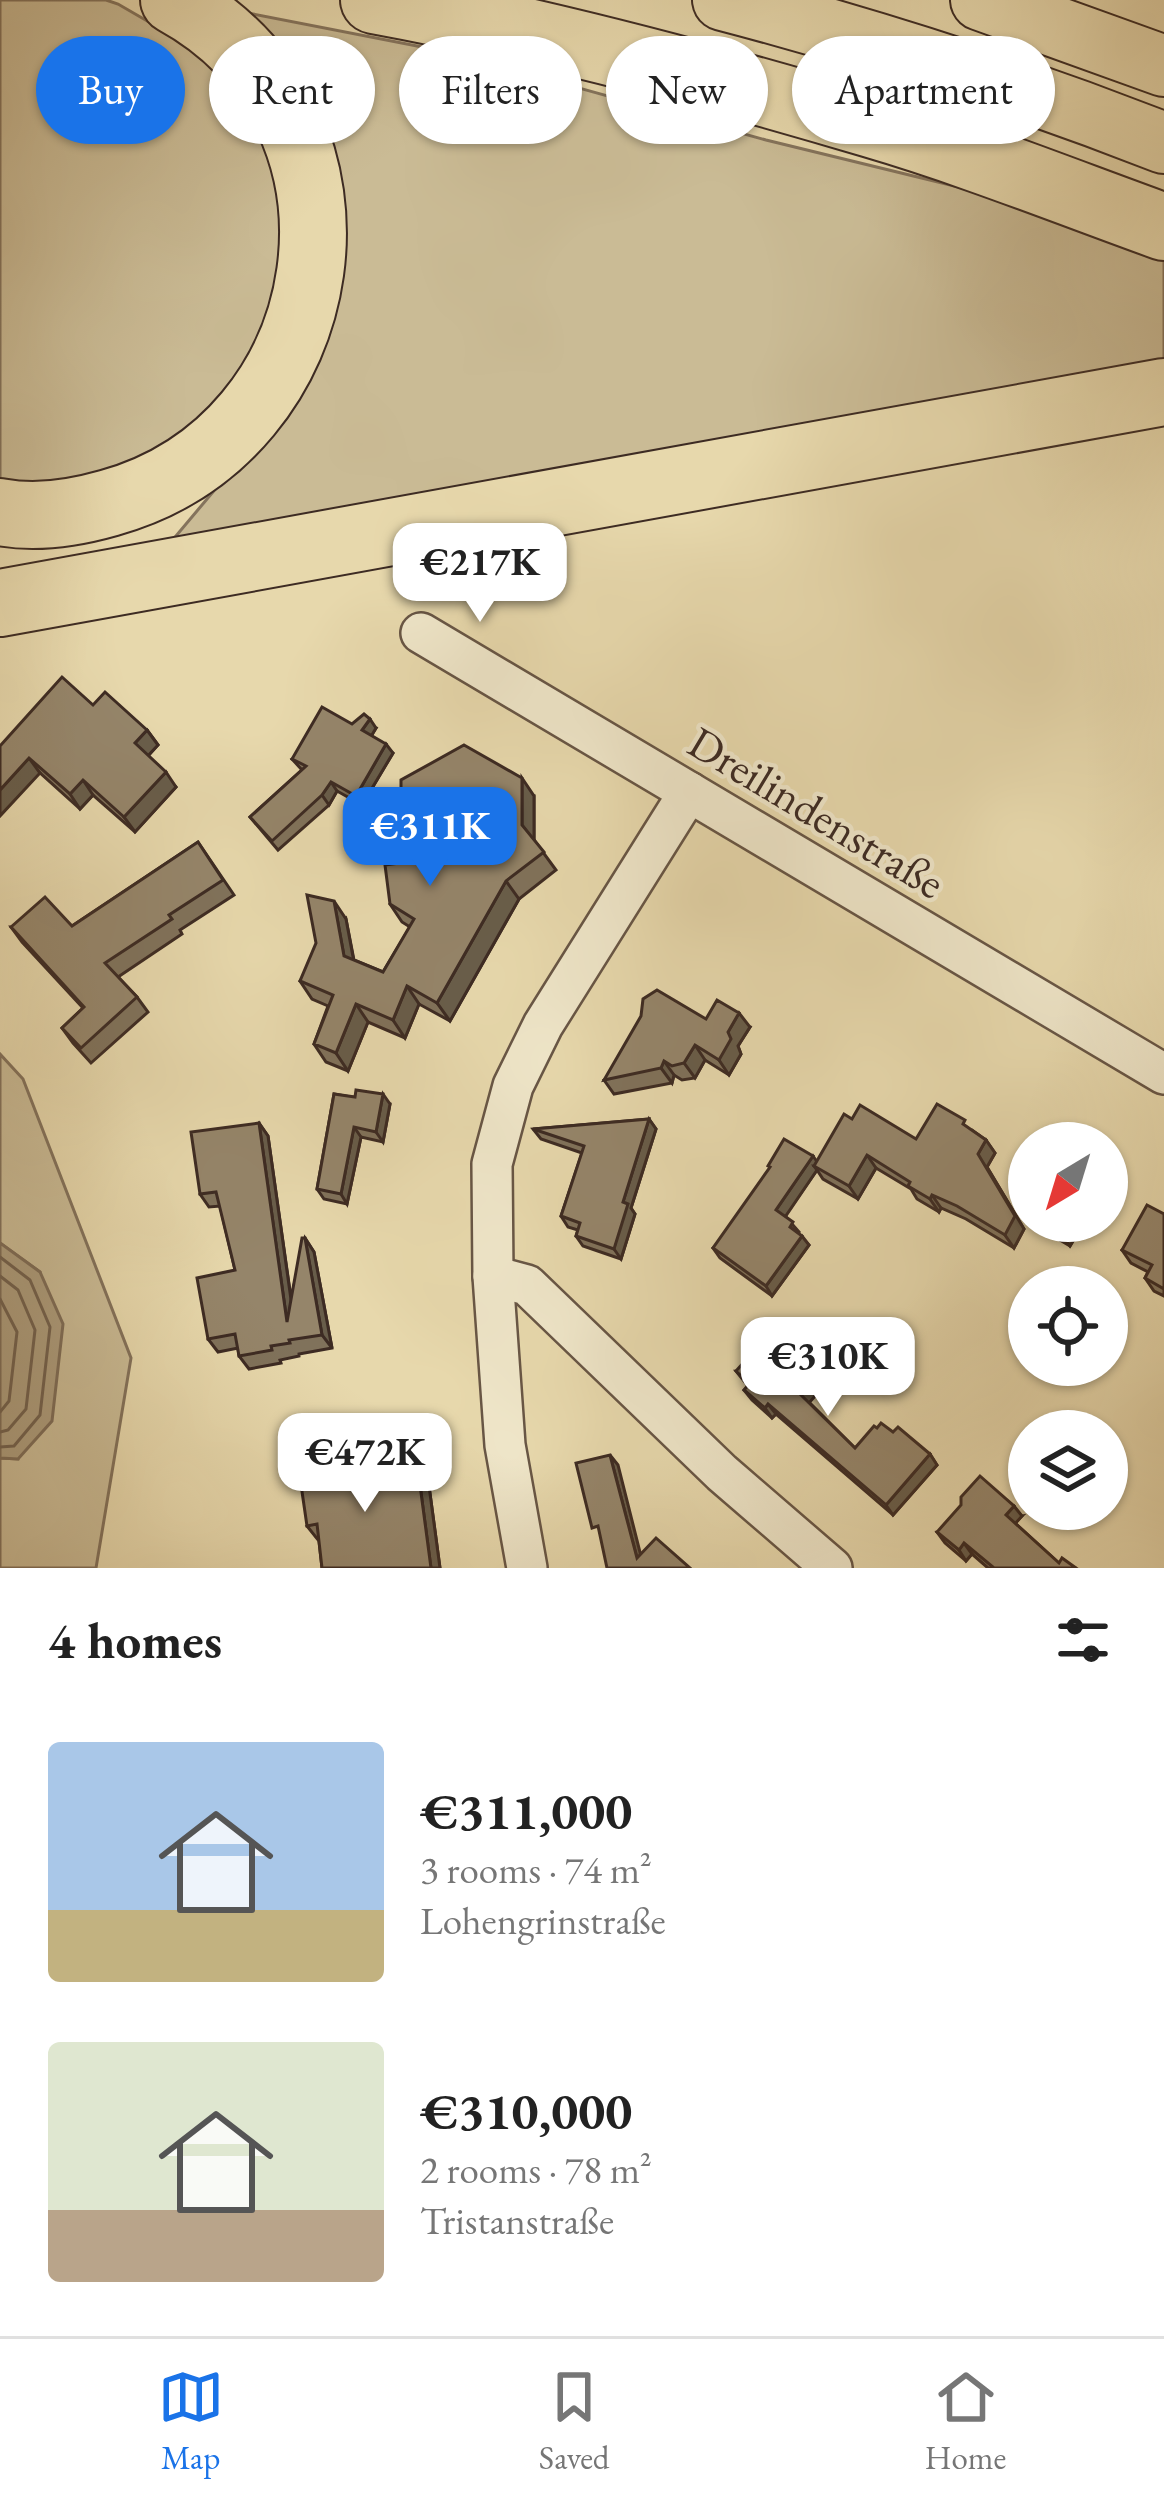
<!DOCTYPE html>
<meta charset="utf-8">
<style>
body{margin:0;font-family:"EB Garamond",serif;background:#f2f2f2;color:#222;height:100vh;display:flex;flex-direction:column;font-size:45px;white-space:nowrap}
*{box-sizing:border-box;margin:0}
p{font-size:39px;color:#767676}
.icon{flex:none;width:66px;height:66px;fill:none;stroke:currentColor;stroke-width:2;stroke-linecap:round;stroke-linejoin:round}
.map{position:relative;height:1568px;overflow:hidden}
.side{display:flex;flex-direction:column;background:#fff;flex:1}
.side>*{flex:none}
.hud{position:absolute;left:36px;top:36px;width:1092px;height:108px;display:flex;gap:24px}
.needle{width:78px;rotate:218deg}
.tools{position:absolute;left:1008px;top:1122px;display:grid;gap:24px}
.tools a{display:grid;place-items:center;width:120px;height:120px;border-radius:50%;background:#fff;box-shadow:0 3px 9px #0004;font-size:60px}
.price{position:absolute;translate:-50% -102px;padding:0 27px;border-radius:24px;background:#fff;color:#222;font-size:39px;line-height:78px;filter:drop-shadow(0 3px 6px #0008)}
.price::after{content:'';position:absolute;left:50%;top:72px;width:36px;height:27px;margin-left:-18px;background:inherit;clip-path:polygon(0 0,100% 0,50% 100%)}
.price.active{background:#1a73e8;color:#fff}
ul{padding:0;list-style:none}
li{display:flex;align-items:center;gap:36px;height:300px;padding:0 48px}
li span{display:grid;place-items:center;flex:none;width:336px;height:240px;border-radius:12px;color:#555}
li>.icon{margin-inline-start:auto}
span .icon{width:144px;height:144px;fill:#fffc;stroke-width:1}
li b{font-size:51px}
h2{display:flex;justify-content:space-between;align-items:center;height:144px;padding:0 48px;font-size:51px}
.tag{padding:0 42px;border-radius:54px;background:#fff;box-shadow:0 3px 9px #0004;font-size:42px;line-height:108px}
.tag.active{background:#1a73e8;color:#fff}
.tabs{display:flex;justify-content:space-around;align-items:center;height:168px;border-top:3px solid #e0e0e0;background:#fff;font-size:33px;color:#767676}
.tabs a{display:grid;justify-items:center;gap:6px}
.tabs .active{color:#1a73e8}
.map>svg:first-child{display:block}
</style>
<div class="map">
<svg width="1164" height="1568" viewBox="0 0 1164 1568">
<rect width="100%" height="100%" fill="#e7d8ac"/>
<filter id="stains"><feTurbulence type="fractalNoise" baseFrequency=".00167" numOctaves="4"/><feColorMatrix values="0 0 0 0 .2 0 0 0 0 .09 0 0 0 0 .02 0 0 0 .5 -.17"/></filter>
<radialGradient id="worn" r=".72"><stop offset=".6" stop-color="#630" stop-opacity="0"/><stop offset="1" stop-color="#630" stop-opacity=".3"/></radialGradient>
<g fill="#cabb95" stroke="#84735c" stroke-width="3">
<path d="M 0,0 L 106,0 L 118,4 L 180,40 L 217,70 L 242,98 L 273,167 L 286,241 L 274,312 L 246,369 L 186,435 L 109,478 L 0,484 Z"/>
<path d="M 248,13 L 453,53 L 766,140 L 983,193 L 1164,261 L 1164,369 L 165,549 L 223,480 L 274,428 L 312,99 L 284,54 Z"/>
<path d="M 0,1054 L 23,1079 L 131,1358 L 96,1568 L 0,1568 L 0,1458 L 18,1459 L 40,1272 L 0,1243 Z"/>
</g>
<path fill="#ad9d7d" stroke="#806f59" stroke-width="3" d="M 0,1243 L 40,1272 L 63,1324 L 52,1421 L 18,1459 L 0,1458 Z"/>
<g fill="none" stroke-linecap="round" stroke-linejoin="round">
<g stroke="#756450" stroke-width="3">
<path d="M 0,1257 L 30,1280 L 50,1327 L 40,1415 L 14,1446 L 0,1447"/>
<path d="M 0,1276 L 18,1290 L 35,1330 L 26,1409 L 8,1430 L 0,1432"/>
<path d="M 0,1299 L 17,1332 L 9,1401 L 0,1412"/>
</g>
<g stroke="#685645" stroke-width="44">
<g id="street">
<path d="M 421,633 L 1164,1074"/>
<path d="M 493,1276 L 527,1285 L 722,1473 L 832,1568"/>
<path d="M 527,1568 L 505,1445 L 493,1276 L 492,1164 L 513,1086 L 543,1025 L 689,792"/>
</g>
</g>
<g stroke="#3d2b23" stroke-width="64">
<g id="primary">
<path d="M 723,0 C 872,39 1021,87 1164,143"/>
<path d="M 981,0 L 1164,66"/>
</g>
</g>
<g stroke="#3d2b23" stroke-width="70">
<g id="highway">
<path d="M 374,0 C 542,31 707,75 871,124 C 970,153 1067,192 1164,227"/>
<path d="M 0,512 C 35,519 74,513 109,503 C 342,438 391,119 174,0"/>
<path d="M 0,603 L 1164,392"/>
</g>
</g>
<use href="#street" stroke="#efe6c9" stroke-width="39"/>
<use href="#primary" stroke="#e7d8ac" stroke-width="60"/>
<use href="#highway" stroke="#e7d8ac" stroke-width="66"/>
</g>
<g fill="#80725b" stroke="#3d2b23" stroke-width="3">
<path d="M 93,705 L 147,730 L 158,745 L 148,756 L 176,787 L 135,832 L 93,795 L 80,809 L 40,773 L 0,746 Z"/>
<path d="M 352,724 L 376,728 L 371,736 L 393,753 L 362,805 L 337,791 L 329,805 L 278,850 L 250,817 L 302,770 L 292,759 Z"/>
<path d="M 534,796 L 534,840 L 556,870 L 519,899 L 450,1021 L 419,1004 L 405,1038 L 368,1022 L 348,1071 L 326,1062 L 314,1044 L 328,1006 L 312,999 L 300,981 L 346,919 L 354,960 L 383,972 L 410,927 L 402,922 L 390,904 L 444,857 L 413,839 L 401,821 Z"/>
<path d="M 198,842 L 234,895 L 180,930 L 182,934 L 118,977 L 137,997 L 148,1012 L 91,1063 L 73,1043 L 62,1028 L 83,1008 L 22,942 L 11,927 L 72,926 Z"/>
<path d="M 706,1019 L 750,1027 L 738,1046 L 741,1054 L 729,1075 L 705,1060 L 695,1078 L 682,1080 L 674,1075 L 672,1083 L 614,1094 L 604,1080 Z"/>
<path d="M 334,1094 L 390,1104 L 383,1142 L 361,1137 L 347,1204 L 324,1199 L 317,1189 Z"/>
<path d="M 649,1119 L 656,1129 L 631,1208 L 635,1214 L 621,1259 L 583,1246 L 576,1236 L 578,1230 L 568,1227 L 561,1216 L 582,1153 L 541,1139 L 533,1129 Z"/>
<path d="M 852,1119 L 916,1139 L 972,1130 L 986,1140 L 995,1153 L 987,1167 L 1024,1229 L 1014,1248 L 966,1219 L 941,1208 L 939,1212 L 917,1199 L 911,1189 L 876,1168 L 858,1199 L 823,1179 L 817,1170 L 785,1216 L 799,1232 L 798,1233 L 809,1245 L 772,1296 L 720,1258 L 713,1248 L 817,1162 Z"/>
<path d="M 259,1123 L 268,1136 L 291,1298 L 305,1238 L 314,1252 L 332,1348 L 299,1354 L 299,1356 L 280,1360 L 281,1363 L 249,1369 L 239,1356 L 238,1348 L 218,1352 L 208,1339 L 235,1270 L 220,1206 L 209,1207 L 200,1194 Z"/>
<path d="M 1029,1192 L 1029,1221 L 1085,1221 L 1070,1246 L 1026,1220 L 1019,1210 Z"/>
<path d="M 1164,1214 L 1164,1296 L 1154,1291 L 1145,1278 L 1148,1272 L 1131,1263 L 1122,1250 Z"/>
<path d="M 818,1367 L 825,1377 L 821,1382 L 824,1386 L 809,1402 L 855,1448 L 877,1428 L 893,1432 L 930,1454 L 937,1465 L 893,1515 L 776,1414 L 772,1418 L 752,1400 L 744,1390 L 748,1386 L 736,1371 Z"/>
<path d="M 418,1470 L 429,1486 L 440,1568 L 322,1568 L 319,1541 L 307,1526 L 382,1475 Z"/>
<path d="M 1022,1516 L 1015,1523 L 1059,1563 L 1076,1568 L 988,1568 L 972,1554 L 966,1561 L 945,1543 L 937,1532 Z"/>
</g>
<g fill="#685d4a" stroke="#3d2b23" stroke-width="3">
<path d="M 370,719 L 376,728 L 369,740 L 362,730 Z"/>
<path d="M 147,730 L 158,745 L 145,759 L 135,743 Z"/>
<path d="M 386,744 L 393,753 L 362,805 L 356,796 Z"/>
<path d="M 29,758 L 40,773 L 0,816 L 0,790 Z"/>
<path d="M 166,772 L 176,787 L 135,832 L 124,817 Z"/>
<path d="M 522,778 L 534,796 L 534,843 L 522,825 Z"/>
<path d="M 83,780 L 93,795 L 80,809 L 70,794 Z"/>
<path d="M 331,782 L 337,791 L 329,805 L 322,795 Z"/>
<path d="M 506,881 L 519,899 L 450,1021 L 437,1003 Z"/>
<path d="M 334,901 L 346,919 L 356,973 L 344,956 Z"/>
<path d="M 407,986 L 419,1004 L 405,1038 L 393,1020 Z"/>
<path d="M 356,1004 L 368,1022 L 348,1071 L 336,1053 Z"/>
<path d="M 739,1013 L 750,1027 L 738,1046 L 741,1054 L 729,1075 L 719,1060 L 728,1032 Z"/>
<path d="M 695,1045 L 705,1060 L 695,1078 L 684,1063 Z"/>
<path d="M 664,1061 L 674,1075 L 672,1083 L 661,1068 Z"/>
<path d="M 383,1094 L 390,1104 L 383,1142 L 376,1132 Z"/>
<path d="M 649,1119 L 656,1129 L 631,1208 L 635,1214 L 621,1259 L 614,1249 L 623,1202 Z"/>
<path d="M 259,1123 L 268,1136 L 296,1335 L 287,1322 Z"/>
<path d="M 354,1127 L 361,1137 L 347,1204 L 341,1194 Z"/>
<path d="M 986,1140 L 995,1153 L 987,1167 L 1024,1229 L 1014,1248 L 1005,1235 L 978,1154 Z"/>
<path d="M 867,1155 L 876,1168 L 858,1199 L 849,1186 Z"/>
<path d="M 813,1156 L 820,1166 L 814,1166 L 817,1170 L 783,1220 L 776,1210 Z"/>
<path d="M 932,1195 L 941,1208 L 939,1212 L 930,1199 Z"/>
<path d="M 1071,1221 L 1085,1221 L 1070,1246 L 1062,1235 Z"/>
<path d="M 802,1236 L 809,1245 L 772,1296 L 766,1286 Z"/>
<path d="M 305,1238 L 314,1252 L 332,1348 L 322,1335 Z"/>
<path d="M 818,1367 L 825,1377 L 821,1382 L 824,1386 L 808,1404 L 800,1394 Z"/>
<path d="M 768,1404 L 776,1414 L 772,1418 L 765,1408 Z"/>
<path d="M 930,1454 L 937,1465 L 893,1515 L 886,1505 Z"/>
<path d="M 610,1455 L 618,1465 L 644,1568 L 637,1558 Z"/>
<path d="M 418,1470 L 429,1486 L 440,1568 L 431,1568 Z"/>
<path d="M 1014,1506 L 1022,1516 L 1013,1526 L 1006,1515 Z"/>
<path d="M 964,1543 L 972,1554 L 966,1561 L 959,1550 Z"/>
</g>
<g fill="#95856a" stroke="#3d2b23" stroke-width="3">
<path d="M 62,677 L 93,705 L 105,692 L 147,730 L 135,743 L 166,772 L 124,817 L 83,780 L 70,794 L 29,758 L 0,790 L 0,746 Z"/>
<path d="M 322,707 L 352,724 L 364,714 L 370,719 L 362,730 L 386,744 L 356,796 L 331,782 L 322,795 L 272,841 L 250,817 L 306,766 L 292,759 Z"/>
<path d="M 464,745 L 522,778 L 522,825 L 544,852 L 506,881 L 437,1003 L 407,986 L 393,1020 L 356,1004 L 336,1053 L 314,1044 L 333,995 L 300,981 L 316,943 L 307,895 L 334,901 L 344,956 L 383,972 L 414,919 L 390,904 L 385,865 L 458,855 L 401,821 L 401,780 Z"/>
<path d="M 198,842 L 223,880 L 169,915 L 172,919 L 105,963 L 137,997 L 81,1048 L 62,1028 L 84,1007 L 11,927 L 45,897 L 72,926 Z"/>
<path d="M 657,990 L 706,1019 L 717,1000 L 739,1013 L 728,1032 L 731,1039 L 719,1060 L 695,1045 L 684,1063 L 672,1066 L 664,1061 L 661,1068 L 604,1080 L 641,1016 L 643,999 Z"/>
<path d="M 356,1090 L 383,1094 L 376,1132 L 354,1127 L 341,1194 L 317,1189 L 334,1094 L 355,1097 Z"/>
<path d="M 937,1104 L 965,1120 L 963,1124 L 986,1140 L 978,1154 L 1015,1216 L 1005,1235 L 957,1206 L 932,1195 L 930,1199 L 908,1186 L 910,1182 L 867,1155 L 849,1186 L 814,1166 L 844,1114 L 852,1119 L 860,1105 L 916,1139 Z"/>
<path d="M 649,1119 L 623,1202 L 628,1204 L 614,1249 L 576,1236 L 580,1223 L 561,1216 L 584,1146 L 533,1129 Z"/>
<path d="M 259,1123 L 287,1322 L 302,1238 L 305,1238 L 322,1335 L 289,1340 L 290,1343 L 271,1346 L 272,1350 L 239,1356 L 235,1334 L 208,1339 L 197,1278 L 235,1270 L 216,1192 L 200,1194 L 191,1132 Z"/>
<path d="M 784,1139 L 813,1156 L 776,1210 L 793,1222 L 790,1227 L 802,1236 L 766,1286 L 713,1248 L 770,1167 L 768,1166 Z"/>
<path d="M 1029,1192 L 1029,1216 L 1019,1210 Z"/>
<path d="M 1147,1205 L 1164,1214 L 1164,1289 L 1145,1278 L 1152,1265 L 1122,1250 Z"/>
<path d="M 1038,1221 L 1071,1221 L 1062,1235 Z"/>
<path d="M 776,1327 L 818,1367 L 813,1373 L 817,1376 L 800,1394 L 855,1448 L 874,1426 L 877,1428 L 881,1423 L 893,1432 L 898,1427 L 930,1454 L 886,1505 L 768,1404 L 765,1408 L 744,1390 L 749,1384 L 736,1371 Z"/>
<path d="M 610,1455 L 637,1558 L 656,1538 L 690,1568 L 607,1568 L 598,1526 L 592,1528 L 576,1463 Z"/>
<path d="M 345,1457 L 373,1462 L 374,1476 L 418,1470 L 431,1568 L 322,1568 L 317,1524 L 307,1526 L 298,1464 Z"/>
<path d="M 980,1476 L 1014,1506 L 1006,1515 L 1059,1563 L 1062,1558 L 1076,1568 L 994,1568 L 964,1543 L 959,1550 L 937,1532 L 961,1505 L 961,1497 Z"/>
</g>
<g text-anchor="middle" stroke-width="9" stroke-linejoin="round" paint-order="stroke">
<g font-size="45" fill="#3d2b23" stroke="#efe6c9">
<text transform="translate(817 812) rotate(31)" y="16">Dreilindenstraße</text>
</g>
</g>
<rect width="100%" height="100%" filter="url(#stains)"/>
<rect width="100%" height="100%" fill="url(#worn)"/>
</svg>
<div class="tools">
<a><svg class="needle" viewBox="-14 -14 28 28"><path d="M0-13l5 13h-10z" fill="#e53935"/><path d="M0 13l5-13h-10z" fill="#767676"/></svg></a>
<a><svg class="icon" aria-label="locate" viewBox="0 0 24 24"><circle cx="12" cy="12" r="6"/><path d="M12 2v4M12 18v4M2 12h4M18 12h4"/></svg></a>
<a><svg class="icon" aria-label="layers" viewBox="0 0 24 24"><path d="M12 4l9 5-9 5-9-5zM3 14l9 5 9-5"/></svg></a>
</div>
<b class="price" style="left:480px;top:625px">€217K</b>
<b class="price active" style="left:430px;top:889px">€311K</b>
<b class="price" style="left:828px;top:1419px">€310K</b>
<b class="price" style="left:365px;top:1515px">€472K</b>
<div class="hud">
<a class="tag active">Buy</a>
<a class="tag">Rent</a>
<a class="tag">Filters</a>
<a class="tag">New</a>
<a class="tag">Apartment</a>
</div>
</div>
<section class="side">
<h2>4 homes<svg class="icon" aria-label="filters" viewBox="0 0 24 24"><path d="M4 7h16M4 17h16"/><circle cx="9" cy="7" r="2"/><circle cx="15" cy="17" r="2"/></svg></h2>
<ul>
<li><span style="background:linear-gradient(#a9c7e8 70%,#c2b280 0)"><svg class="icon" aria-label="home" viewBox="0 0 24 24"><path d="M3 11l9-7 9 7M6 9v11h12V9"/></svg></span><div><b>€311,000</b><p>3 rooms · 74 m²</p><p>Lohengrinstraße</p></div></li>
<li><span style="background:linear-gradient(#dfe7d0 70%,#b9a48a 0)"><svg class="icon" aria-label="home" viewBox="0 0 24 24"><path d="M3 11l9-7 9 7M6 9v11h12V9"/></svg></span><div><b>€310,000</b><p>2 rooms · 78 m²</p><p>Tristanstraße</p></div></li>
</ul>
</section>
<nav class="tabs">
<a class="active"><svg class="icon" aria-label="map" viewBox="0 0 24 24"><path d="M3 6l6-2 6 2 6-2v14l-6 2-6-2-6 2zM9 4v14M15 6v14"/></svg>Map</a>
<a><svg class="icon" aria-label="saved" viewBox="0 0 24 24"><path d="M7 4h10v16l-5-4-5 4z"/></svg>Saved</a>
<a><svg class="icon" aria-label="home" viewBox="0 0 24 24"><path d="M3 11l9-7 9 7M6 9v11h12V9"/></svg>Home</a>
</nav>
